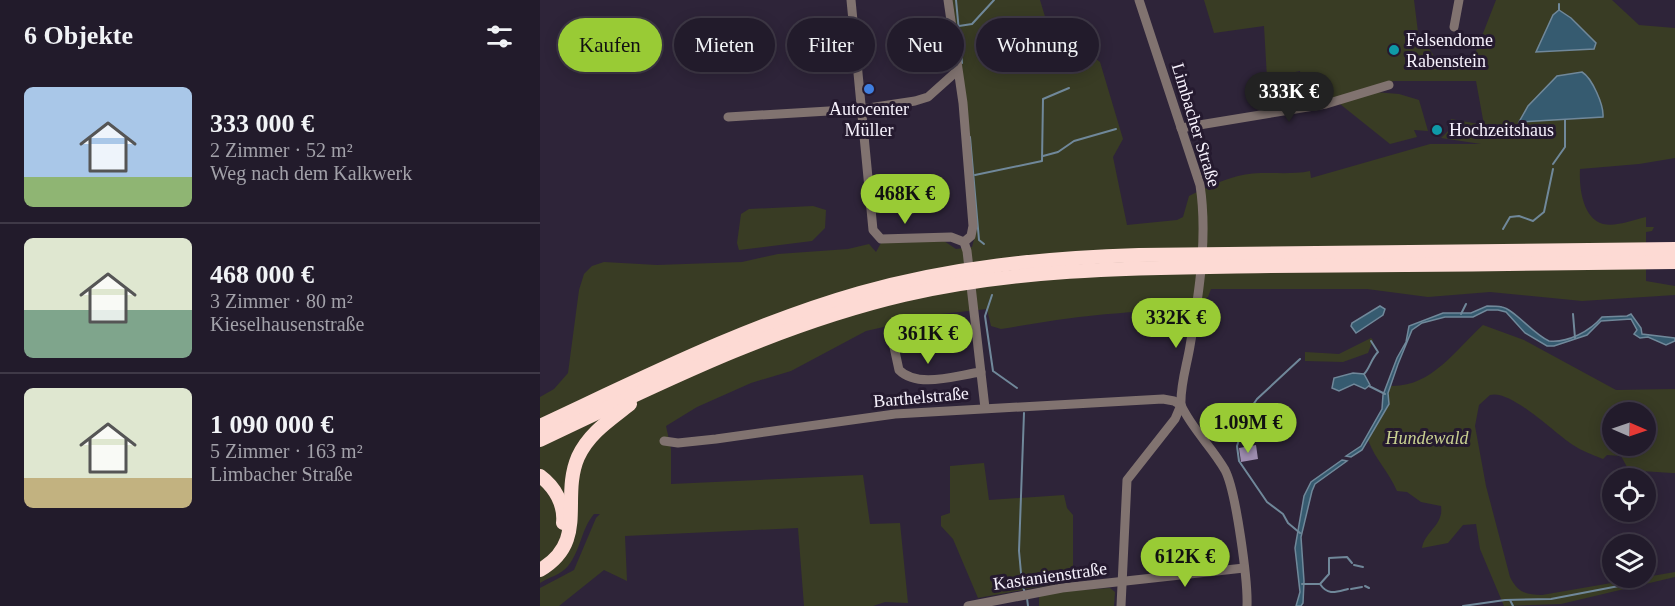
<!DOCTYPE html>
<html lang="de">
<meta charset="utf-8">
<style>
body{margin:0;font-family:"Times New Roman",serif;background:#2e2837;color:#f1f3f6;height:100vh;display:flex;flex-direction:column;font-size:22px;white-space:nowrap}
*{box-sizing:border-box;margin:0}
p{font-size:20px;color:#a2a1a9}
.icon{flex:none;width:33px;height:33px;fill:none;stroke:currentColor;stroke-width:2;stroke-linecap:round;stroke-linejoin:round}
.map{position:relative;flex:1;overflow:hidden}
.panel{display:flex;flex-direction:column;background:#221b2b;width:540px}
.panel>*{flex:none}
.top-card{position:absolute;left:18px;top:18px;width:570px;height:54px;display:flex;gap:12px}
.needle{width:39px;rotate:92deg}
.fabs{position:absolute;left:1062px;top:402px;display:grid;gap:12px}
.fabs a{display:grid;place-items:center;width:54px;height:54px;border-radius:50%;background:#221b2b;box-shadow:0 3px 15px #0003,0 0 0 2px #3f3947;font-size:30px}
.price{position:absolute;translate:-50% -51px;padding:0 14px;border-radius:21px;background:#99cb35;color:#111;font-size:20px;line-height:39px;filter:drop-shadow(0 2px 3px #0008)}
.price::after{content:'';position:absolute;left:50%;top:36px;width:18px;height:14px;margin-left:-9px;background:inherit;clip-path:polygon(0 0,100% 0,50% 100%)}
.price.active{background:#222;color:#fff}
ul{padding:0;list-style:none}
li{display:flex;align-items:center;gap:18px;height:150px;padding:0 24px}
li+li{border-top:2px solid #3f3947}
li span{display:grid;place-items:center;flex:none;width:168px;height:120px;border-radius:9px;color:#555}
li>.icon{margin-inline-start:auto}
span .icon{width:72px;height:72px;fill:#fffc;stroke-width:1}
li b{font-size:26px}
h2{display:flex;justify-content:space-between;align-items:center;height:72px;padding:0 24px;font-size:26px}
.pill{padding:0 21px;border-radius:27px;background:#221b2b;box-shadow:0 3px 15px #0003,0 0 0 2px #3f3947;font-size:21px;line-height:54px}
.pill.active{background:#99cb35;color:#111}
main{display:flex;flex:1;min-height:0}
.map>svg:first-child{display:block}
</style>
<main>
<section class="panel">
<h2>6 Objekte<svg class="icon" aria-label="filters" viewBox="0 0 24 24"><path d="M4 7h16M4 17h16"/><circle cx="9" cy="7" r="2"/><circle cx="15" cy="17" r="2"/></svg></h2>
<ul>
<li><span style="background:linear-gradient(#a9c7e8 75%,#8fb573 0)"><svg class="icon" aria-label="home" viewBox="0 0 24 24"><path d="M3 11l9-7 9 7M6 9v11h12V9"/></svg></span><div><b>333 000 €</b><p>2 Zimmer · 52 m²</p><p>Weg nach dem Kalkwerk</p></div></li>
<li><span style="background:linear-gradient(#dfe7d0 60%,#7fa58c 0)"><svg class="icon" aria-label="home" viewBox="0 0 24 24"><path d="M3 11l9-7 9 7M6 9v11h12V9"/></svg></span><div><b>468 000 €</b><p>3 Zimmer · 80 m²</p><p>Kieselhausenstraße</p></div></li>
<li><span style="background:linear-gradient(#dfe7d0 75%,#c2b280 0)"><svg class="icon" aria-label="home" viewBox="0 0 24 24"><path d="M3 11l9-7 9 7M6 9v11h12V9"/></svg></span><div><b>1 090 000 €</b><p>5 Zimmer · 163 m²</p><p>Limbacher Straße</p></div></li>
</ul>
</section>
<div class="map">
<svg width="1135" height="606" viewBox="0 0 1135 606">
<rect width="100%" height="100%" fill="#2e2439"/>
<g fill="#393c24" fill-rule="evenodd">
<path d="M 409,0 L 500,0 L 506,20 L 560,62 L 583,139 L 573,157 L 587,225 L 637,220 L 643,217 L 649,196 C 665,188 682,180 698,176 C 721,170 747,176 770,171 L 771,178 L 890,144 L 941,144 L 901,138 L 908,131 L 911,119 L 944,125 L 936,81 L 854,81 L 779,103 L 774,81 L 763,84 L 760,71 L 727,78 L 724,26 L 674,33 L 664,0 L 874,0 L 878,32 L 896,59 L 931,64 L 956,0 L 1072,0 L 1099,25 L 1135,28 L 1135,158 L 1099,164 L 1040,169 C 1039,186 1042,218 1063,224 C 1076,227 1093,220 1106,217 L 1106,227 L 1114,227 L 1112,231 L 1106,232 L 1106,281 L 1135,286 L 1135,295 L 1042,301 L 950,292 L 888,297 L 827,289 L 671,289 L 668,297 C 633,312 595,311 558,315 C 525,318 493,324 461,329 L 451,326 L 447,309 L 401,314 L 326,331 L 251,371 L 211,383 L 157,407 L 126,426 L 131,449 L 131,484 L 323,475 L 330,524 L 360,523 L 368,603 L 345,602 L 333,606 L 264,606 L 258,528 L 85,536 L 87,581 L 64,570 L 19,606 L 0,606 L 0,588 L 34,570 L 56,518 L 60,514 L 54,514 C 41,529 41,550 28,566 C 21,575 9,577 0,583 L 0,397 L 14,389 L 28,373 L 39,290 L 44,274 L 52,266 L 64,262 L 117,265 L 202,262 L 238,254 L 308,249 L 329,244 L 336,252 L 341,243 L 404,241 L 416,249 L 432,247 L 436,232 L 434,175 Z"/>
<path d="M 835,92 L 859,94 L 879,100 L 888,131 L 874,130 L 877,137 L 850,144 L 800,104 Z"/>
<path d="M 273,206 L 286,210 L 285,228 L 272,241 L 199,250 L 197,243 L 201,214 L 209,209 Z"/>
<path d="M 943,325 L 984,340 L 1076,390 L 1135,389 L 1135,473 L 1132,473 L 1101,471 L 1087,467 L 1081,456 L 1067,455 L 1063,459 C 1053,455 1042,451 1033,445 C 1014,433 971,389 950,395 L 939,405 L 935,426 L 946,486 L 970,577 C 978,593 985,594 1002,595 L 1135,572 L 1135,577 L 1021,604 L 964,606 L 940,549 L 936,524 L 923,525 L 908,543 L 882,548 C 885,531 904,525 901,506 L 881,502 L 867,492 L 857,491 C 848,470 836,461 828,440 L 849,404 L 848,393 L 851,386 C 892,387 916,349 943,325 ZM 1072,412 L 1106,412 L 1106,446 L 1072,446 Z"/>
<path d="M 831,338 L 833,340 L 828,353 L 803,362 L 765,361 L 765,352 L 799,354 Z"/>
<path d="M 444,463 L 449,500 L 524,495 L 527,508 L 533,515 L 533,581 L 438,598 L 413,539 L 401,526 L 401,516 L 410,513 L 410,466 Z"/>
<path d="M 570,588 L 575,592 L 574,606 L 499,606 L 499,596 L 526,591 Z"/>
</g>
<g fill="#365b70" stroke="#70889a" stroke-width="1.5">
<path d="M 1019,10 L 1031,18 L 1056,43 L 1054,49 L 996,52 L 1013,15 Z"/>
<path d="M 1042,72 C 1052,78 1064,105 1063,117 L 979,122 L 988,106 L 1017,76 Z"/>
<path d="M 840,306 L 845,309 L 843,315 L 816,333 L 811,326 L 812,323 Z"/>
<path d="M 947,306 C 952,306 957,306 962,307 C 974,309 993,334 1009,341 C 1028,343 1050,331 1062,317 L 1087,316 L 1091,314 L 1101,328 L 1102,334 L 1135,338 L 1135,341 L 1126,345 L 1108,337 L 1100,338 L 1094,334 L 1097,330 L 1091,319 L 1061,321 L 1047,335 L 1014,346 L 1007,346 L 985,333 L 966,312 L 958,310 L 947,310 L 933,317 L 905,317 L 882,323 L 872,330 L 858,364 L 848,393 L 849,404 L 822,450 L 811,457 L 806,456 L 821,446 L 842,409 L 843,395 L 857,358 L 866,342 L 869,326 L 903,313 L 931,313 Z"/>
<path d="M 813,373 L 824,374 L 830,385 L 825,389 L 814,384 L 799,391 L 792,388 L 794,378 Z"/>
<path d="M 802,460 L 807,461 L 775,484 L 772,491 L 761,537 L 764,581 L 763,603 L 761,606 L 756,606 L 760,592 L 755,548 L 764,496 L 771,482 Z"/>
</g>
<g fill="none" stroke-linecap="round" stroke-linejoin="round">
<g stroke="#70889a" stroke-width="2">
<path d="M 416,0 L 422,63"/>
<path d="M 1019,10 L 1019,4"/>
<path d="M 419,26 L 432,24 L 454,0"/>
<path d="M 430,137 L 439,240 L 444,244"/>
<path d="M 503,156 L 518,152 L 534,141 L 576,129"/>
<path d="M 1013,164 L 1025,147 L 1025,120"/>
<path d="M 435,175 L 502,161 L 503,99 L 529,88"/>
<path d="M 963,229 L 970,217 L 979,216 L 993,221 L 1004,212 L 1013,169"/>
<path d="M 452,295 L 445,316 L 453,371 L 477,388"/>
<path d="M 921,314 L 926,304"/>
<path d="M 1033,314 L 1035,338"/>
<path d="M 760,359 L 717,399 L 708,412 L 697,446 L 699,461 L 727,502 L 743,514 L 748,523 L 760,533"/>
<path d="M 824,374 C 830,368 831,359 838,352 L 831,341"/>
<path d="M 829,386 L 845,394"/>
<path d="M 484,413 L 479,551 L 482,584 L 485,593"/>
<path d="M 814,565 L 823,567"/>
<path d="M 762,584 L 780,584 C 788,596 796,592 808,589"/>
<path d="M 780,584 L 789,574 L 789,558 L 807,557 L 812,563"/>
<path d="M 825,586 L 829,588"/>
<path d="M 811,589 L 822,587"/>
<path d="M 487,598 L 488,606"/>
<path d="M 970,600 L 973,606"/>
<path d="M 923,606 L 965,600 L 1011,599 L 1084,585"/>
</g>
</g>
<g fill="#9e8db0">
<path d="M 396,189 L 400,208 L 369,214 L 365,195 Z"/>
<path d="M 716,445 L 718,459 L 701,462 L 699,448 Z"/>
</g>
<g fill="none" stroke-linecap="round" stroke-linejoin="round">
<g stroke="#817370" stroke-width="9">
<path d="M 311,0 L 333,230 L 341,239 L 411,237 L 424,242 L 427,251 L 445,408"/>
<path d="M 408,0 L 423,103 L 433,226 L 431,236 L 424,242"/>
<path d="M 599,0 L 660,185 C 668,237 659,294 650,346 C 647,365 640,385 641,405 C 652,429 672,447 685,470 C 696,491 708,581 707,606"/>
<path d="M 914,27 L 919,0"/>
<path d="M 188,117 L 322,109 L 375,101 L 388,97 L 417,71"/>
<path d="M 641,128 L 786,104 L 849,85"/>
<path d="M 351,333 L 359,370 C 378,389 417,375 441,372"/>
<path d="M 124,441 L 138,443 L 176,439 L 355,414 L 623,399 L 634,401 L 641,405"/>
<path d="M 428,606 L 522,588 L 704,568"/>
<path d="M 581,606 L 587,480 L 635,419 L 641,405"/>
</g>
<g stroke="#fddad4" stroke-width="14">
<path d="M 0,426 C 105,377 208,325 320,293 C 411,267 504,258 599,255 L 1135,249"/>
<path d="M 0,440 C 118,384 236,325 364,295 C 485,267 607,268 731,266 C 866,265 1000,264 1135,262"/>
<path d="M 0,476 C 15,487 25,505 23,523"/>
<path d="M 0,570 C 49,541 20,499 38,457 C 49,433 70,420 90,404"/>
</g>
</g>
<g fill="#0f9aa8" stroke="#251a2f" stroke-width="2">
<circle cx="854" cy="50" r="6"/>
<circle cx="897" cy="130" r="6"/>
</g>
<circle fill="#3f7fe0" stroke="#251a2f" stroke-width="2" cx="329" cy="89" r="6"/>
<g text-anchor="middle" stroke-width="6" stroke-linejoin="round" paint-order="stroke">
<g font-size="18" fill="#f7f2fd" stroke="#251a2f" text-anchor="start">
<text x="866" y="46">Felsendome<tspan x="866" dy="21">Rabenstein</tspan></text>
<text x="329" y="115" text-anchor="middle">Autocenter<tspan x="329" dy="21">Müller</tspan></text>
<text x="909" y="136">Hochzeitshaus</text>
</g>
<g font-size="18" fill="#f7f2fd" stroke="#251a2f">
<text transform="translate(656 125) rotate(73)" y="6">Limbacher Straße</text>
<text transform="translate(381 397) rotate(-5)" y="6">Barthelstraße</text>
<text transform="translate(510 576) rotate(-8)" y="6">Kastanienstraße</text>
</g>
<g font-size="18" font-style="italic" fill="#c8d090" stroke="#251a2f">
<text x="887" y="444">Hundewald</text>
</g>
</g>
</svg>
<div class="fabs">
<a><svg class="needle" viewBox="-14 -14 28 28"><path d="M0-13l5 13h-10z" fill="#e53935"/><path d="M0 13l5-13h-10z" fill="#a2a1a9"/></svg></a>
<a><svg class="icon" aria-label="locate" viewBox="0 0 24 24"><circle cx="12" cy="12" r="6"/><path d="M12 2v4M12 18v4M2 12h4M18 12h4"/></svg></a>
<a><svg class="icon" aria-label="layers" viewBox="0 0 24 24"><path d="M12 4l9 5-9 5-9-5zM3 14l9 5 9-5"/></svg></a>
</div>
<b class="price active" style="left:749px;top:123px">333K €</b>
<b class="price" style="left:365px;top:225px">468K €</b>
<b class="price" style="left:636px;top:349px">332K €</b>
<b class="price" style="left:388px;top:365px">361K €</b>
<b class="price" style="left:708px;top:454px">1.09M €</b>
<b class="price" style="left:645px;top:588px">612K €</b>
<div class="top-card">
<a class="pill active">Kaufen</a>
<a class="pill">Mieten</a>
<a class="pill">Filter</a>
<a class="pill">Neu</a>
<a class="pill">Wohnung</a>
</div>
</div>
</main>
